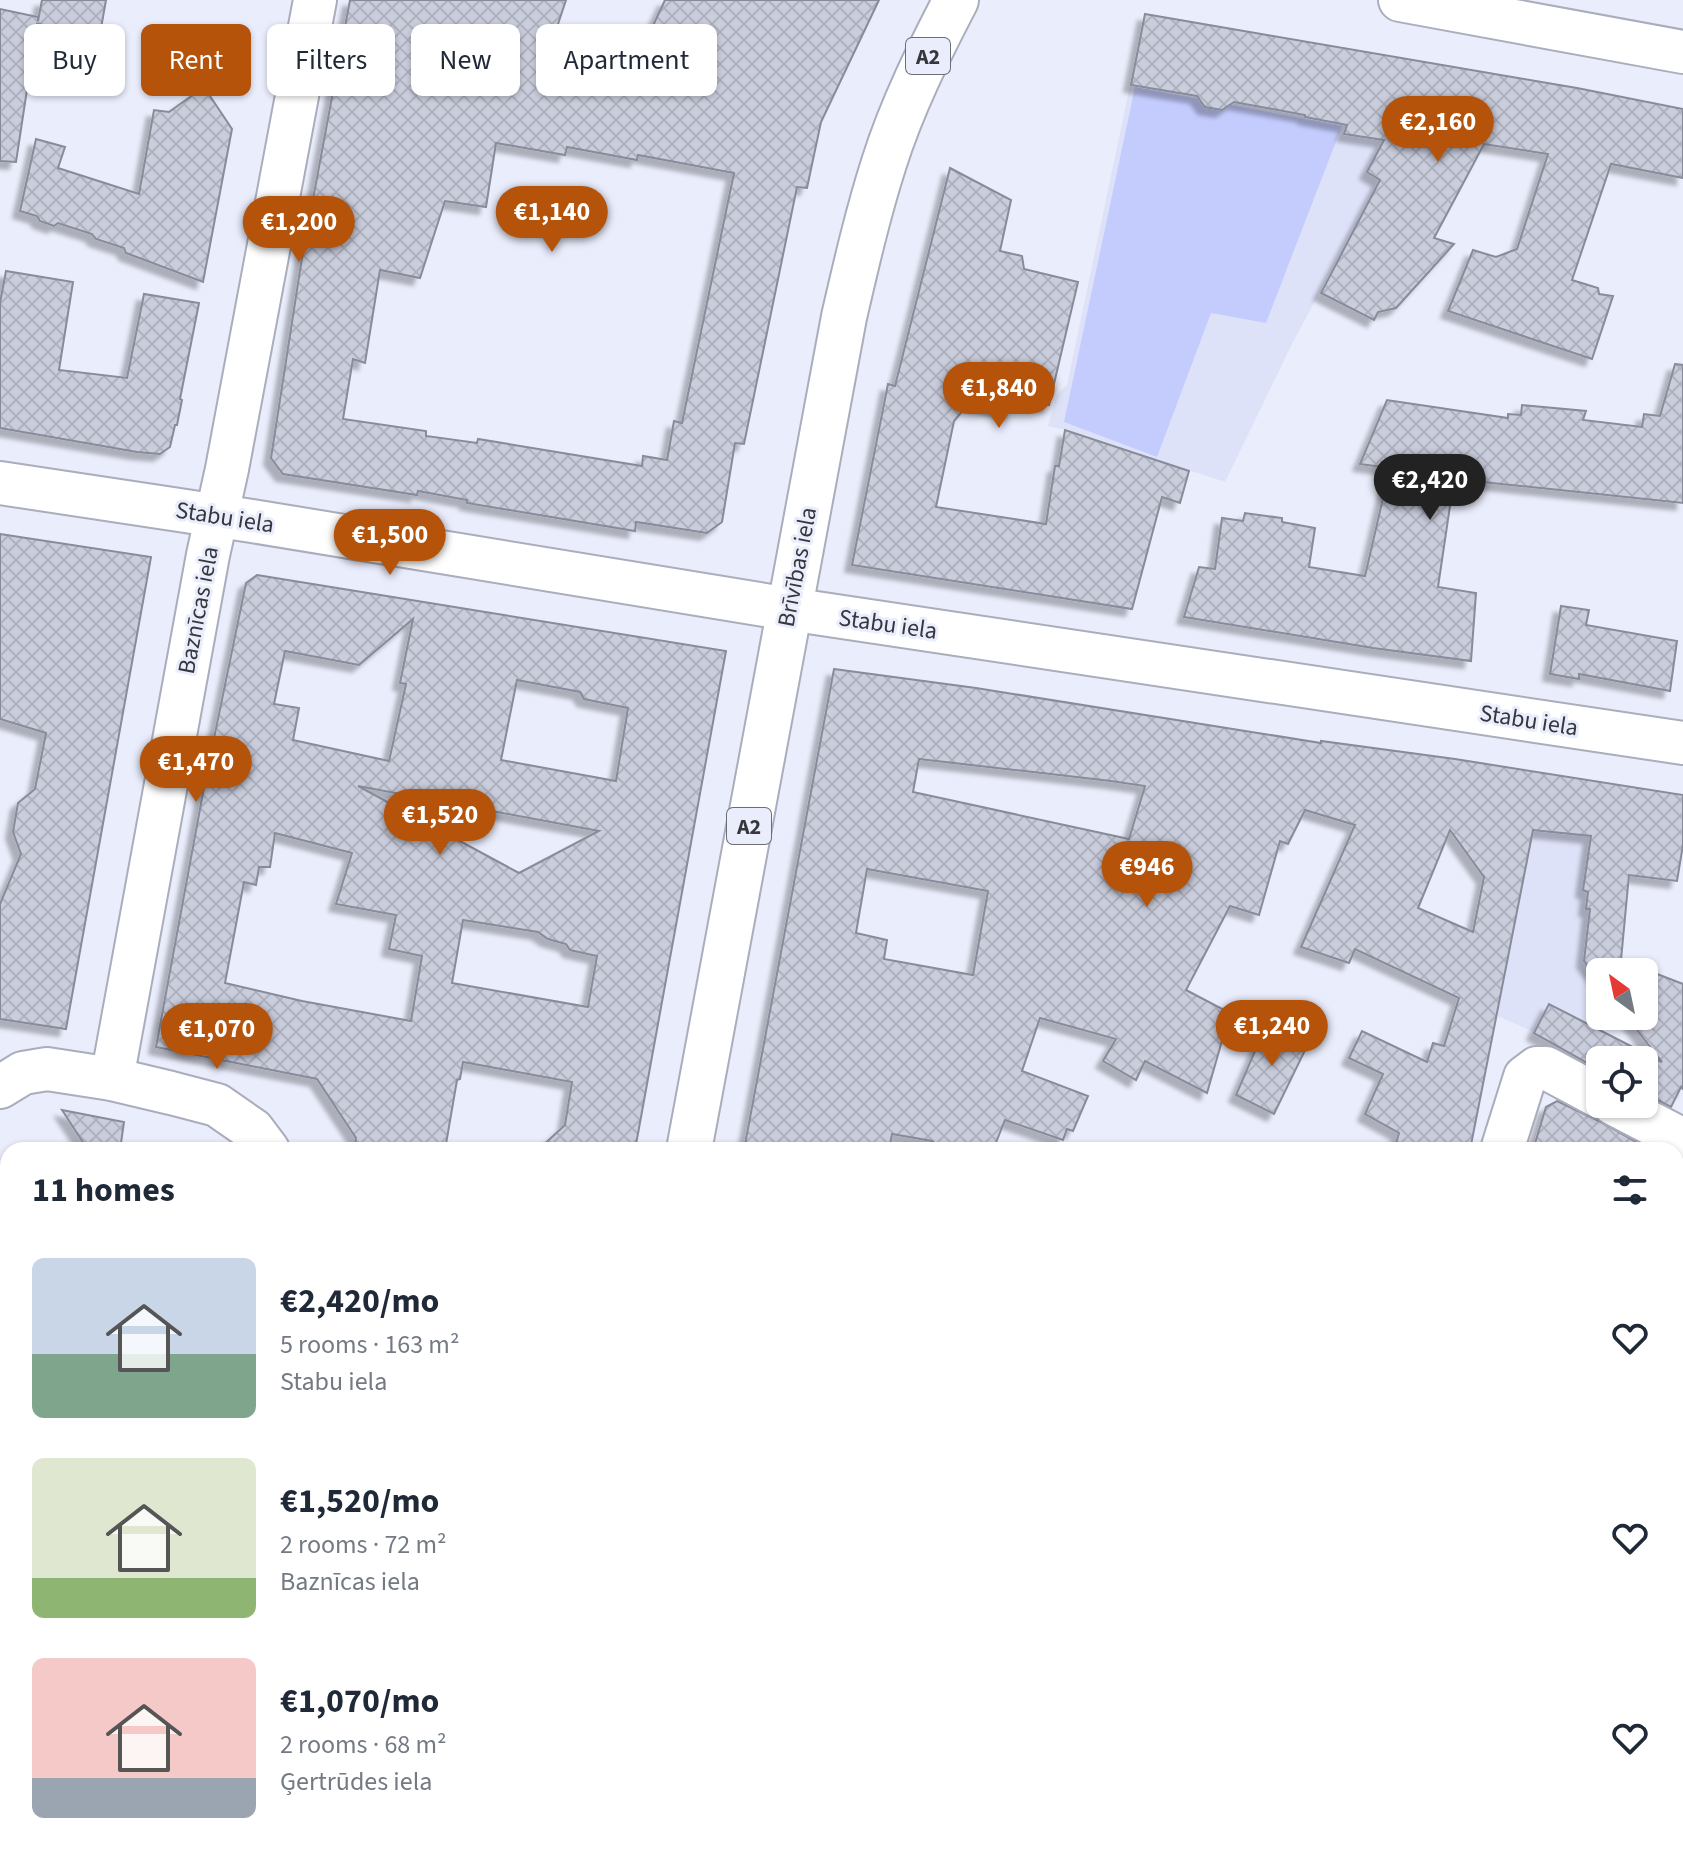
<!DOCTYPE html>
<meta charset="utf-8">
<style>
body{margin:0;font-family:"Source Sans 3",sans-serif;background:#f6f6f7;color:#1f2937;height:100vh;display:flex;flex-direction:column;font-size:30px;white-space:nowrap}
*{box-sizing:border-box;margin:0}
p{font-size:26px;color:#747a83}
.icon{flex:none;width:44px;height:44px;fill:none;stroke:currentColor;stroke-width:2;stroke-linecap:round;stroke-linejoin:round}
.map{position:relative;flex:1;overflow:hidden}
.panel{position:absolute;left:0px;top:1142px;width:1684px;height:712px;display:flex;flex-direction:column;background:#fff;border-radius:24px 24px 0 0;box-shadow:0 2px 6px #0004}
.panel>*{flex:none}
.guide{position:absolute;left:24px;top:24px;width:800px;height:72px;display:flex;gap:16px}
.needle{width:52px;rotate:327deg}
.controls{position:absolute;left:1586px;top:958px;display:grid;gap:16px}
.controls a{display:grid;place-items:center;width:72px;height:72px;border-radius:12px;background:#fff;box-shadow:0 2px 6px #0004;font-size:40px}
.price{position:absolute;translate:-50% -68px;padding:0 18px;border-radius:28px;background:#b45309;color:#fff;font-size:26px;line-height:52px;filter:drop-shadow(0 2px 4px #0008)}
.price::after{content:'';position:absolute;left:50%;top:48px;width:24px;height:18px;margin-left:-12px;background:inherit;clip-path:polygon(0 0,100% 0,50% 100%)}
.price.on{background:#222;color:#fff}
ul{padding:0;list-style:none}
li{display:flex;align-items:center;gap:24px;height:200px;padding:0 32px}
li span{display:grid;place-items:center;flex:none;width:224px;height:160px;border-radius:12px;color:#555}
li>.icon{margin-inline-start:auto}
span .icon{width:96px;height:96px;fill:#fffc;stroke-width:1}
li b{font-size:34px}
h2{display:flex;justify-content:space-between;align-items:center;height:96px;padding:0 32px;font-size:34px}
.tag{padding:0 28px;border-radius:12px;background:#fff;box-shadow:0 2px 6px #0004;font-size:28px;line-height:72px}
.tag.on{background:#b45309;color:#fff}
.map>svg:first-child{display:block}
</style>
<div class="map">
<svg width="1683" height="1854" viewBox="0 0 1683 1854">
<defs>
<pattern id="building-cross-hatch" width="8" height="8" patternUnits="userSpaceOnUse" patternTransform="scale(2)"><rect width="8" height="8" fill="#cacddc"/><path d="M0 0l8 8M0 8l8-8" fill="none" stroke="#aeb1be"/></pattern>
<filter id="shadow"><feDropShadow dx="-7" dy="7" stdDeviation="2" flood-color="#0004"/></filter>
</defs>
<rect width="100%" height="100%" fill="#eaedfc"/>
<g fill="#dee2f9">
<path d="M 1145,14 L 1426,62 L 1380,180 L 1292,344 L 1225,482 L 1066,430 L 1048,426 L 1057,394 L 1067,385 Z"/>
<path d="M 1544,775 L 1632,840 L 1621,960 L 1600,972 L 1601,1016 L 1586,1059 L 1564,1048 L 1579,1019 L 1550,1004 L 1534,1032 L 1497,1016 Z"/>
<path d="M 1676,1163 L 1683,1166 L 1683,1301 L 1676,1312 Z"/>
<path d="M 972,1846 L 1259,1846 L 1257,1854 L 969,1854 Z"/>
</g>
<path fill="#c4ccfe" d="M 1135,87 L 1342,126 L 1266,323 L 1211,313 L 1157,457 L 1064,422 Z"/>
<g fill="url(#building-cross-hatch)" stroke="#888b99" stroke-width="2" fill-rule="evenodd" filter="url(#shadow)">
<path d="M 42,0 L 106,0 L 100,34 L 37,24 L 16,162 L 0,161 L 0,9 L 38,17 L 38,21 Z"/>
<path d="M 350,0 L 566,0 L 548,54 L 582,60 L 581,68 L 629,77 L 665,0 L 879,0 L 821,122 L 807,188 L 797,187 L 744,444 L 735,443 L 722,522 L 707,533 L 636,522 L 635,531 L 467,503 L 467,500 L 418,491 L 417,495 L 283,474 L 271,458 L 301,264 ZM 496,143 L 565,155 L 567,147 L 637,160 L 638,155 L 734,173 L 682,423 L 674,421 L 667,460 L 643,456 L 642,466 L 478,439 L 477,443 L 426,436 L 426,431 L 343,419 L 353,359 L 365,363 L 380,270 L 420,278 L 445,201 L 486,207 Z"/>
<path d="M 1145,14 L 1577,88 L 1683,109 L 1683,178 L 1611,164 L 1572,280 L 1598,288 L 1599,294 L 1613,296 L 1592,359 L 1448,311 L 1473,250 L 1496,257 L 1517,249 L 1548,154 L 1484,144 L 1434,238 L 1454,244 L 1396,308 L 1378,312 L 1374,320 L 1321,293 L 1380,180 L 1367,172 L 1384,140 L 1344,134 L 1347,125 L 1305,117 L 1305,115 L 1234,102 L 1222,110 L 1205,107 L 1197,96 L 1131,85 Z"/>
<path d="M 204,87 L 232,129 L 203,282 L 126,253 L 124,248 L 96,239 L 92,234 L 58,223 L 54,226 L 40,221 L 37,216 L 20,211 L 36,139 L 65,147 L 58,168 L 139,194 L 154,110 L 169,112 Z"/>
<path d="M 950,168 L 1011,200 L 1000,251 L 1022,256 L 1024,269 L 1078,282 L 1049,405 L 1015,397 L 1012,412 L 969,403 L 954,421 L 936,507 L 1046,524 L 1055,466 L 1059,466 L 1065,430 L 1189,471 L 1180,503 L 1162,497 L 1132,609 L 852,565 L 888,384 L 895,386 Z"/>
<path d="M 6,271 L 73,282 L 59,370 L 127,378 L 144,294 L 199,303 L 180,399 L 182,400 L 177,425 L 175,425 L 170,447 L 160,454 L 137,452 L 0,428 L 0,303 Z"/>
<path d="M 1675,364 L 1683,365 L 1683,503 L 1454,479 L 1438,587 L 1476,593 L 1471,661 L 1373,648 L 1184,617 L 1199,567 L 1215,569 L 1222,518 L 1243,521 L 1245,513 L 1282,518 L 1282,522 L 1315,528 L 1309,567 L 1365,576 L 1390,468 L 1360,464 L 1387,400 L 1508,418 L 1508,414 L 1521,415 L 1522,405 L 1586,411 L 1583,420 L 1642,427 L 1644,414 L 1660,416 Z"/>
<path d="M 0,534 L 151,557 L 66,1029 L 0,1019 L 0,904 L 21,854 L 13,832 L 18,803 L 35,789 L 46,733 L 0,719 Z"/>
<path d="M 257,575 L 726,651 L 635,1150 L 538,1150 L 565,1125 L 572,1082 L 463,1062 L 460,1079 L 457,1080 L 445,1150 L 354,1150 L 356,1138 L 317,1079 L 156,1047 L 205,782 L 246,583 ZM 413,619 L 400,683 L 406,684 L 389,761 L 293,740 L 299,708 L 274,704 L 285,651 L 359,665 ZM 517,680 L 580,692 L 584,699 L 628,708 L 616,781 L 501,760 ZM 358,786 L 599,831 L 519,873 ZM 275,833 L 352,853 L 336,904 L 396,915 L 389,949 L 422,956 L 411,1021 L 302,1001 L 225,983 L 244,882 L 256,885 L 259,867 L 270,867 ZM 463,920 L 538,932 L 548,939 L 566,944 L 570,950 L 597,956 L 588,1007 L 452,983 Z"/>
<path d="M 1561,606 L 1589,610 L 1586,625 L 1677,641 L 1670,691 L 1579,674 L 1579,679 L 1550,674 Z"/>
<path d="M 834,669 L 976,688 L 1321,743 L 1321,741 L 1455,759 L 1683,795 L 1683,845 L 1677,881 L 1629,875 L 1621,960 L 1683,984 L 1683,1089 L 1681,1087 L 1671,1107 L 1644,1093 L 1644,1060 L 1600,1060 L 1600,1070 L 1534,1033 L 1549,1004 L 1662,1062 L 1626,1016 L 1644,1016 L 1644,972 L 1600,972 L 1600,982 L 1584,961 L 1590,909 L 1586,909 L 1588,892 L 1583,890 L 1591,836 L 1533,830 L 1470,1150 L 1394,1150 L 1399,1133 L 1365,1114 L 1383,1074 L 1349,1058 L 1362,1031 L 1427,1062 L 1433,1043 L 1444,1046 L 1459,998 L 1355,949 L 1349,963 L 1301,947 L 1355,825 L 1305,810 L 1288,844 L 1280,841 L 1259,915 L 1230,906 L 1186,990 L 1230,1013 L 1207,1093 L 1145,1061 L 1136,1080 L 1103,1061 L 1116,1039 L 1040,1018 L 1022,1071 L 1088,1096 L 1073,1131 L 1067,1129 L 1063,1140 L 1005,1120 L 993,1150 L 942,1150 L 932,1141 L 892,1134 L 889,1150 L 744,1150 ZM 919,759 L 1111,781 L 1145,786 L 1129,839 L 913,792 ZM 1450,830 L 1484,877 L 1473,932 L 1418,908 ZM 867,869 L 988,891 L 973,975 L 884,959 L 887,940 L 856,933 Z"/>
<path d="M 1268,1021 L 1309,1042 L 1274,1114 L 1236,1095 Z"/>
<path d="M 1557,1101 L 1597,1120 L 1645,1147 L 1644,1150 L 1533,1150 L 1546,1107 Z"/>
<path d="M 62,1110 L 124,1122 L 120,1150 L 88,1150 Z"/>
</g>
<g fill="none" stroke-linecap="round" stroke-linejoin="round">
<g stroke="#aaadbb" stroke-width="46">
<g id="minor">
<path d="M 1400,0 L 1683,52"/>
<path d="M 0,483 L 252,521 L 789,609 L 1683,743"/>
<path d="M 112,1079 L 208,555 L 227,469 L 315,0"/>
<path d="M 0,1087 L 23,1073 L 47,1069 L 112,1079 L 171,1093 L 217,1105 L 253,1130 L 268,1150"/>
<path d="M 1614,1104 L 1683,1140"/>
<path d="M 1502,1150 L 1525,1077 L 1537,1068 L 1546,1068 L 1600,1097"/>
<path d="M 0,1314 L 8,1316"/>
<path d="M 1676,1548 L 1683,1550"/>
<path d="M 0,1629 L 8,1587"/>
<path d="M 1286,1854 L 1288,1846"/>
</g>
</g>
<g stroke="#aaadbb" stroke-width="48">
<g id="highway">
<path d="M 689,1150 L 844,317 C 856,265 868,213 884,163 C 902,106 929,52 956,0"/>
<path d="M 556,1854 L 558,1846"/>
</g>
</g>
<use href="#minor" stroke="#fff" stroke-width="42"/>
<use href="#highway" stroke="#fff" stroke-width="44"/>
</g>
<g text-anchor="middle" stroke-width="6" stroke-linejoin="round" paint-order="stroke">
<g fill="#eaedfc" stroke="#6c6e76" stroke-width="2">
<rect x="906" y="38" width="44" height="36" rx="6"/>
<rect x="727" y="808" width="44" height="36" rx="6"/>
</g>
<g font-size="22" font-weight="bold" fill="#36373d">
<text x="928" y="64">A2</text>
<text x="749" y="834">A2</text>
</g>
<g font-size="24" fill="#36373d" stroke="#eaedfc">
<text transform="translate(225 517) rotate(9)" y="8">Stabu iela</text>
<text transform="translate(797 567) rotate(-79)" y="8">Brīvības iela</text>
<text transform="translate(198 610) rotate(-79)" y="8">Baznīcas iela</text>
<text transform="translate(888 624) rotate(8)" y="8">Stabu iela</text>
<text transform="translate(1529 720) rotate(9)" y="8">Stabu iela</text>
</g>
</g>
</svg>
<div class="controls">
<a><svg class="needle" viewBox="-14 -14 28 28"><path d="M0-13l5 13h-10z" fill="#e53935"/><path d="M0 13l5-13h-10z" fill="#747a83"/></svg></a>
<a><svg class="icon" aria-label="locate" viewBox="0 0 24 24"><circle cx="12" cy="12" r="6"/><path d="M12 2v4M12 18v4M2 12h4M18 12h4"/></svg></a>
</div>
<b class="price" style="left:1438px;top:164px">€2,160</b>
<b class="price" style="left:552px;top:254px">€1,140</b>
<b class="price" style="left:299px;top:264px">€1,200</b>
<b class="price" style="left:999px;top:430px">€1,840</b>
<b class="price on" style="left:1430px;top:522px">€2,420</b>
<b class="price" style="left:390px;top:577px">€1,500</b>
<b class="price" style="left:196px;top:804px">€1,470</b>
<b class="price" style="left:440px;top:857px">€1,520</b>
<b class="price" style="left:1147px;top:909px">€946</b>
<b class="price" style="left:1272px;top:1068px">€1,240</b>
<b class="price" style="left:217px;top:1071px">€1,070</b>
<div class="guide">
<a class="tag">Buy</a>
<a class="tag on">Rent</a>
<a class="tag">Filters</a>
<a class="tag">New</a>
<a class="tag">Apartment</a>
</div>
<section class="panel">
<h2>11 homes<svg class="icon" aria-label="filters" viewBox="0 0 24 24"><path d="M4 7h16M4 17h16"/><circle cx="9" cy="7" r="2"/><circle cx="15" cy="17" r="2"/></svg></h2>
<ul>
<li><span style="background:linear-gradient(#c9d6e8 60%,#7fa58c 0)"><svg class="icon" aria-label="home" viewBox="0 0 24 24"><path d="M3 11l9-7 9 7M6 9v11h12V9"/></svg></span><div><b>€2,420/mo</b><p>5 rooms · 163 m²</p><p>Stabu iela</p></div><svg class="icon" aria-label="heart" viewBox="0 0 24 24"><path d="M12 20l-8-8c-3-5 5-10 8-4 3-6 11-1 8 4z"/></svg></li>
<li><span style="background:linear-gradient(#dfe7d0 75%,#8fb573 0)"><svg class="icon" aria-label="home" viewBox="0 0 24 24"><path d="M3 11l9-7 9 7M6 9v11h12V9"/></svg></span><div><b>€1,520/mo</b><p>2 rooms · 72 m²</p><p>Baznīcas iela</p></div><svg class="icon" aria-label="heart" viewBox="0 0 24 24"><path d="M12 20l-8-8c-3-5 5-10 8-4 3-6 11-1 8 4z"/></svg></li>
<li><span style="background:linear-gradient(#f6c9c9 75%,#9aa5b1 0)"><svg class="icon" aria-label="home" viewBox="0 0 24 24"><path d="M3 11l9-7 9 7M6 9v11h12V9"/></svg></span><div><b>€1,070/mo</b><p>2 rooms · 68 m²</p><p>Ģertrūdes iela</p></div><svg class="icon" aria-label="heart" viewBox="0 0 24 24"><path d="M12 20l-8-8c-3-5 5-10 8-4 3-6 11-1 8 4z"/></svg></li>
</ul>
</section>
</div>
